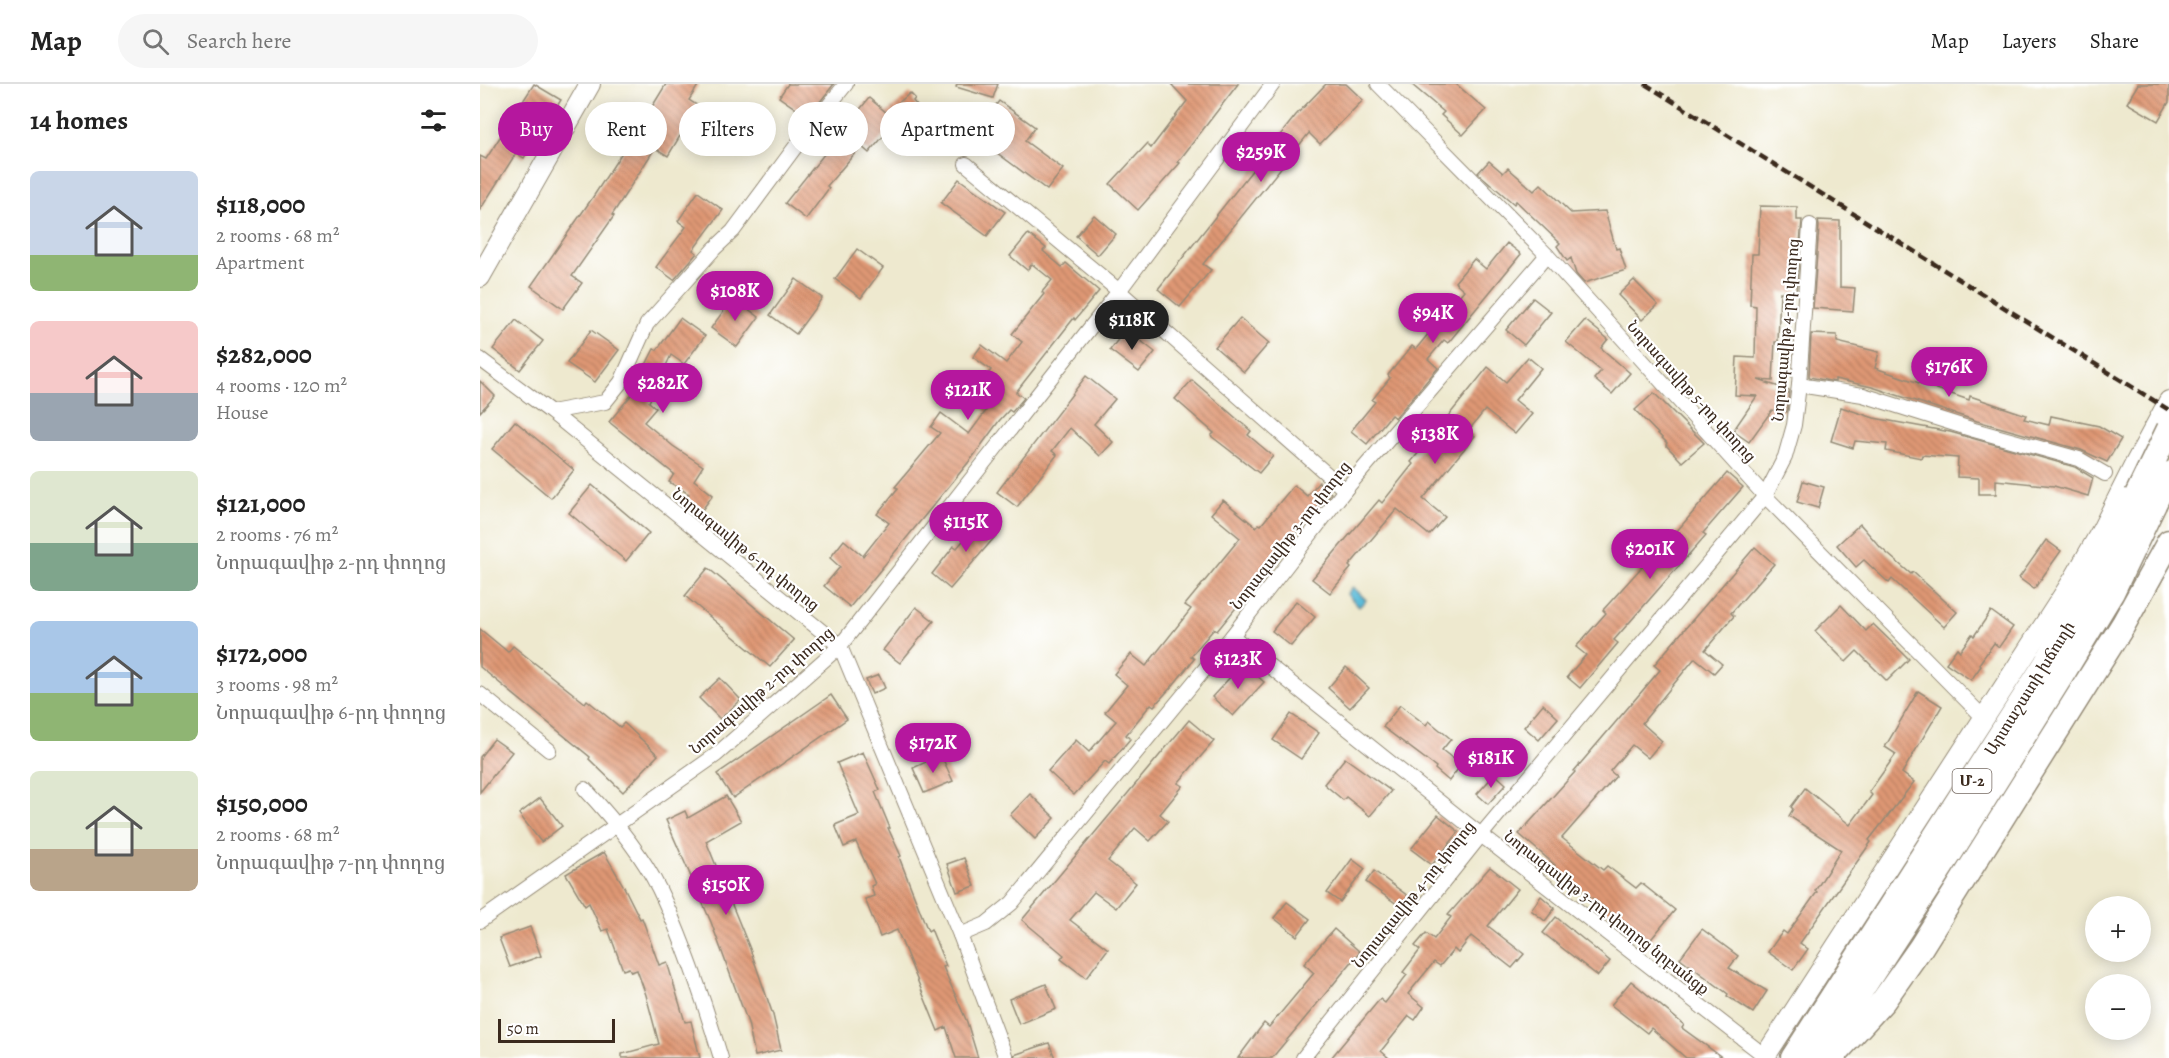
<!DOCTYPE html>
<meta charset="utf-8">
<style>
body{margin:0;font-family:Alegreya,"Noto Serif Armenian",serif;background:#f6f6f6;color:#222;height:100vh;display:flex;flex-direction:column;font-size:22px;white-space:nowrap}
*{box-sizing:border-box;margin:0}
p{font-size:20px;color:#767676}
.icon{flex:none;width:33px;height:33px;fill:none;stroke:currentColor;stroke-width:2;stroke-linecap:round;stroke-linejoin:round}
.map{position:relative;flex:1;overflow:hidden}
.panel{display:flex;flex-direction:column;background:#fff;width:480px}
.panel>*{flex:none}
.guide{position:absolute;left:18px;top:18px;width:570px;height:54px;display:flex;gap:12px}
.controls{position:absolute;left:1605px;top:812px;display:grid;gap:12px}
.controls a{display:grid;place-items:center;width:66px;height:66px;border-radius:50%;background:#fff;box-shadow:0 3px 15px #0003;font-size:30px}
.scale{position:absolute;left:18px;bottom:15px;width:117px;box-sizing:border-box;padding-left:6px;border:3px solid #3b2a1e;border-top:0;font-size:16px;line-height:21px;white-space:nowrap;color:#3b2a1e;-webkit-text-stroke:4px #fff;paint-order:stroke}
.price{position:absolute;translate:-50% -51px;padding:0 14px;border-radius:21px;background:#b5179e;color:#fff;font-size:20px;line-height:39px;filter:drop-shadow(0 2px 3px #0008)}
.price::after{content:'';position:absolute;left:50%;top:36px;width:18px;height:14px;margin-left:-9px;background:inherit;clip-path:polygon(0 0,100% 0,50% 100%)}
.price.on{background:#222;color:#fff}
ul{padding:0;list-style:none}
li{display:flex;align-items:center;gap:18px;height:150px;padding:0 30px}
li span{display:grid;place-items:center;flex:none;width:168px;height:120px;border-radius:9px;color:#555}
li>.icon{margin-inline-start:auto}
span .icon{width:72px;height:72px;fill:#fffc;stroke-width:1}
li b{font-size:26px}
h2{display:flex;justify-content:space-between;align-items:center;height:72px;padding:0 30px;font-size:26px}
.chip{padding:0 21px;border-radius:27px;background:#fff;box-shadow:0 3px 15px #0003;font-size:21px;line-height:54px}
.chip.on{background:#b5179e;color:#fff}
header{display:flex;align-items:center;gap:36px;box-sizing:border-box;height:84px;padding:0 30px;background:#fff;border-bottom:2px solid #e0e0e0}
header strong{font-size:28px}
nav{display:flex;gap:33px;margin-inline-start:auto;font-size:21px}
.search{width:420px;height:54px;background:#f6f6f6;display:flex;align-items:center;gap:15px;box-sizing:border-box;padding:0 21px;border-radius:33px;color:#767676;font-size:22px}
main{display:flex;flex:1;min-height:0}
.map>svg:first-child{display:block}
</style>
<header>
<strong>Map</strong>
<div class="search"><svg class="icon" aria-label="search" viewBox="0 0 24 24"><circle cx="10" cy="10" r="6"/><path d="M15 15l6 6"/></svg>Search here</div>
<nav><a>Map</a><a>Layers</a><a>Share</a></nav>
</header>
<main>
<section class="panel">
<h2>14 homes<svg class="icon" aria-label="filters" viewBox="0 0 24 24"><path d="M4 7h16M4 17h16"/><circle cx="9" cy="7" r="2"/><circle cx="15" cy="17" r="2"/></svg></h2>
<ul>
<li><span style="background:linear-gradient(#c9d6e8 70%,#8fb573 0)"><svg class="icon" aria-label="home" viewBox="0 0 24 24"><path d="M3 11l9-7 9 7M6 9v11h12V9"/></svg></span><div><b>$118,000</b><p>2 rooms · 68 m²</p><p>Apartment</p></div></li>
<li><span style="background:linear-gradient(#f6c9c9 60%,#9aa5b1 0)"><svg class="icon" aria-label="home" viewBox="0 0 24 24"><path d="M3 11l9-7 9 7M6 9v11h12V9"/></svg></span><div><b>$282,000</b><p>4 rooms · 120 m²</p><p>House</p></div></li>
<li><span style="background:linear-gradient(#dfe7d0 60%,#7fa58c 0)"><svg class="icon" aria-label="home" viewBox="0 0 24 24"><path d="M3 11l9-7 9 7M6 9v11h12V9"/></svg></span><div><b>$121,000</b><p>2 rooms · 76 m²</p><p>Նորագավիթ 2-րդ փողոց</p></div></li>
<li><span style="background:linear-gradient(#a9c7e8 60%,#8fb573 0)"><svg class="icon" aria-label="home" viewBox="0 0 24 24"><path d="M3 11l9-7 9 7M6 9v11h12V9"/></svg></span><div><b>$172,000</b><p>3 rooms · 98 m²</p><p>Նորագավիթ 6-րդ փողոց</p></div></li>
<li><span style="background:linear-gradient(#dfe7d0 65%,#b9a48a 0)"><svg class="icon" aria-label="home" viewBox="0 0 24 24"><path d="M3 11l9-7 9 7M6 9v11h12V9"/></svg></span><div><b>$150,000</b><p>2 rooms · 68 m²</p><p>Նորագավիթ 7-րդ փողոց</p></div></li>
</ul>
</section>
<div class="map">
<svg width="1689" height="974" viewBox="0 0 1689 974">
<defs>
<pattern id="building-back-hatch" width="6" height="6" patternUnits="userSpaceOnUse" patternTransform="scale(1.5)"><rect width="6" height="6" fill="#df9875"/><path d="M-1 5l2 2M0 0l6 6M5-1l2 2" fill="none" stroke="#b67c5f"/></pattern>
</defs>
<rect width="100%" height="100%" fill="#fff"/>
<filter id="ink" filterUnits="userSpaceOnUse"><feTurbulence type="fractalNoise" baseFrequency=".0167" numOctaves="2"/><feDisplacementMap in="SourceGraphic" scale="12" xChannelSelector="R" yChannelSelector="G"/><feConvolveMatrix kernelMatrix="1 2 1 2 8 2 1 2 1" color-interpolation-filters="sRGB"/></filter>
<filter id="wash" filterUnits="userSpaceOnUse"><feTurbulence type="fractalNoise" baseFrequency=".008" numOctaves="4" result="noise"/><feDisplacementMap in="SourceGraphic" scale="24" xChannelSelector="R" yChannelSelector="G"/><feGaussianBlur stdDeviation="1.35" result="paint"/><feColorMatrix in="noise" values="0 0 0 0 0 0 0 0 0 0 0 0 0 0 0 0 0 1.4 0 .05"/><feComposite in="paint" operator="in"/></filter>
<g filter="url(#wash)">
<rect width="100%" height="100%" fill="#eee9cf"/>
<path fill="#5bbbd9" stroke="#4b727c" stroke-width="1.5" d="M 873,503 L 886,516 L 879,523 L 867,510 Z"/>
<g id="blocks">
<g fill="url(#building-back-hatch)">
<path d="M 54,0 L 81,16 L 44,74 L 36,69 L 0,126 L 0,72 L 6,75 Z"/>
<path d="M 186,0 L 219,0 L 209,16 L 218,22 L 188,72 L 175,64 L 132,131 L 134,132 L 92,192 L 102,199 L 83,225 L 51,202 L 113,113 L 152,53 L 153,54 Z"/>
<path d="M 308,0 L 354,0 L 328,33 L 299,13 Z"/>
<path d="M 477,0 L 518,0 L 513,14 L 476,3 Z"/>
<path d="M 691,0 L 758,0 L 698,78 L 700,79 L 658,126 L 630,100 L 667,60 L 671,64 L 707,17 Z"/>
<path d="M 846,0 L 866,0 L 883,16 L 840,60 L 829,49 L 723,180 L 731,186 L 700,223 L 678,205 L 816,31 Z"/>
<path d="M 931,0 L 976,0 L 1006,26 L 983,51 L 961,31 L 964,28 Z"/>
<path d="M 1658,0 L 1689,0 L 1689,18 L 1678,37 L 1647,19 Z"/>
<path d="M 430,9 L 435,14 L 433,17 L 437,22 L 421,36 L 419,34 L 389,69 L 381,62 L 347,102 L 349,104 L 326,135 L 305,119 L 389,14 L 407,29 Z"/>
<path d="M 519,17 L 555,43 L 545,57 L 583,85 L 567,106 L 493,51 Z"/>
<path d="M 1009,77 L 1023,89 L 1028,84 L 1054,107 L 1061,100 L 1091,129 L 1125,127 L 1136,165 L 1139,164 L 1146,186 L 1104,199 L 1096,190 L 1091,174 L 1087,177 L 1077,162 L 1080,159 L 1036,117 L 1034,120 L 998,89 Z"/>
<path d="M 479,95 L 525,128 L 507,152 L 461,119 Z"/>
<path d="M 218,108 L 243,126 L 213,166 L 217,169 L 194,196 L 176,183 L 206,143 L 198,137 Z"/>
<path d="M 1280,122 L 1317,123 L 1317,136 L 1322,136 L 1316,209 L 1300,208 L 1298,258 L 1295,258 L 1293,297 L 1278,296 L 1309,306 L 1307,328 L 1292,326 L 1269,358 L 1253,347 L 1277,312 L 1255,311 L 1257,273 L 1275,274 L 1276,222 L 1270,221 L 1272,170 L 1278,170 Z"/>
<path d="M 614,131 L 636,150 L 618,171 L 596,152 Z"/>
<path d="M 1338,136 L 1360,137 L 1360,203 L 1375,204 L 1373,227 L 1333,224 L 1339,142 Z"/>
<path d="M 548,150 L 566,164 L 563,167 L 582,183 L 586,179 L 619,207 L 595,236 L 594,234 L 536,308 L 544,314 L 532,328 L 529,326 L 519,337 L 492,374 L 370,523 L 344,502 L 360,483 L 350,474 L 364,456 L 383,472 L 409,439 L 397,430 L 418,404 L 415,403 L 460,349 L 451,343 L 461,329 L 489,350 L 506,327 L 494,318 L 503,305 L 499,302 L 511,286 L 493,273 L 502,261 L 526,279 L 542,258 L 532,250 L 564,210 L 562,208 L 572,196 L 552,180 L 547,186 L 530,172 Z"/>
<path d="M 1027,159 L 1041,170 L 968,259 L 964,256 L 948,275 L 958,284 L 915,334 L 911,331 L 887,360 L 871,347 L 895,318 L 892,316 L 910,294 L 908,291 L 932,262 L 936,265 L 984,206 L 975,198 L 994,175 L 1006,185 Z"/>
<path d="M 377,165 L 403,184 L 381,214 L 355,195 Z"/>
<path d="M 316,195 L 342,214 L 316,250 L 290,231 Z"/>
<path d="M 1154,196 L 1178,221 L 1162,236 L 1138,211 Z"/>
<path d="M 253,214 L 279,233 L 257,263 L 231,244 Z"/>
<path d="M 1053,214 L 1071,228 L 1044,261 L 1026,246 Z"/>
<path d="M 200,234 L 225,252 L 204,280 L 191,271 L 169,318 L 176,324 L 164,338 L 193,362 L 223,382 L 214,396 L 233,411 L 222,426 L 206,414 L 209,410 L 189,398 L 194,390 L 129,338 L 163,297 L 159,295 L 174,265 L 177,266 Z"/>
<path d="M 760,234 L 789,259 L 764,288 L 735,263 Z"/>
<path d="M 36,236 L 63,257 L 40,286 L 13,265 Z"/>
<path d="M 1105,236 L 1128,255 L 1121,264 L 1150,289 L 1132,310 L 1114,295 L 1121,287 L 1086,258 Z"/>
<path d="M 646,245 L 675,268 L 659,288 L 630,266 Z"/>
<path d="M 111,246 L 139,266 L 115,298 L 87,279 Z"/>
<path d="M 1331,250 L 1357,251 L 1357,258 L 1399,268 L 1395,284 L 1489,316 L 1490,312 L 1546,331 L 1544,335 L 1569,341 L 1571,332 L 1619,342 L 1641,355 L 1627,378 L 1601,366 L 1497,337 L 1392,303 L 1355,295 L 1355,298 L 1329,293 Z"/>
<path d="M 1048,273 L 1061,284 L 1035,316 L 1052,330 L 1035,350 L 1005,326 L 988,347 L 995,352 L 943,415 L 965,433 L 949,451 L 917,425 L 869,482 L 871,484 L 850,509 L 832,495 L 899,416 L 902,419 L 933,380 L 931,378 L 1008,283 L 1026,298 Z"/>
<path d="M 606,292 L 635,315 L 614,340 L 633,358 L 620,372 L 590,344 L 572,367 L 577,371 L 537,423 L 517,408 Z"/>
<path d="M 712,296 L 771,347 L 768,351 L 793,372 L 779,389 L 731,352 L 734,349 L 695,315 Z"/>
<path d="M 0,297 L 15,312 L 0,328 Z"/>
<path d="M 1174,309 L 1224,359 L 1202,378 L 1186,361 L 1187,359 L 1155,326 Z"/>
<path d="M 1361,323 L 1394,334 L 1470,348 L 1595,383 L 1613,394 L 1608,412 L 1574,402 L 1516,396 L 1516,410 L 1499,410 L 1499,394 L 1477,393 L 1478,374 L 1442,371 L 1441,374 L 1406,367 L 1407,360 L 1375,357 L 1373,364 L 1351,357 Z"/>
<path d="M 35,337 L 94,386 L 71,414 L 12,365 Z"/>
<path d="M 1247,389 L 1263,403 L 1223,449 L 1226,451 L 1134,556 L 1138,559 L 1100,604 L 1087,593 L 1106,571 L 1096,563 L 1126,529 L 1123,526 L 1169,475 L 1171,477 Z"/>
<path d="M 1323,397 L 1344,403 L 1338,424 L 1317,418 Z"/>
<path d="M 839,398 L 851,409 L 843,420 L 841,419 L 806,461 L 760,521 L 759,520 L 737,547 L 734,545 L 711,572 L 714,575 L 694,600 L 674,622 L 671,620 L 646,651 L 650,655 L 629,680 L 625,677 L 594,711 L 568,687 L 596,656 L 609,668 L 636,637 L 625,628 L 647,601 L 634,590 L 651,570 L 666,582 L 711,525 L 705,521 L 760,454 L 731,430 L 743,416 L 776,443 L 779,440 L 781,441 L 814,401 L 827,412 Z"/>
<path d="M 112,401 L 169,449 L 146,477 L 89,429 Z"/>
<path d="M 503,433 L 520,447 L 470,505 L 452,490 L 474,462 L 477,464 Z"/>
<path d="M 1380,440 L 1401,464 L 1431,490 L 1433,488 L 1477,528 L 1464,543 L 1412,495 L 1409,499 L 1384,476 L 1376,483 L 1357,461 Z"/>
<path d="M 1566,456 L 1581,467 L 1554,505 L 1539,494 Z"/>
<path d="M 1275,463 L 1294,480 L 1251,529 L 1254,532 L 1225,566 L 1242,580 L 1234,589 L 1215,574 L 1162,639 L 1182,657 L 1168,674 L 1152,661 L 1130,687 L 1136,692 L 1082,754 L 1123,786 L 1127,782 L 1156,804 L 1161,799 L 1195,826 L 1168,859 L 1097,802 L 1095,804 L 1071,785 L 1075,781 L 1039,750 L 1095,688 L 1094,687 L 1180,586 L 1174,581 Z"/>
<path d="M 228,484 L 314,556 L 290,583 L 205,512 Z"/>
<path d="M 816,517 L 835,533 L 811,562 L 792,547 Z"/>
<path d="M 1361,521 L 1386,547 L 1393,540 L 1429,575 L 1407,597 L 1377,567 L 1366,578 L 1335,547 Z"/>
<path d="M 436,523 L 454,537 L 420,579 L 403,566 Z"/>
<path d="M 1511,527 L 1533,543 L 1519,563 L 1514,559 L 1499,580 L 1501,582 L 1491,596 L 1466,579 L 1477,564 L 1480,567 L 1492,550 L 1494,552 Z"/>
<path d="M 0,545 L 28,568 L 33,562 L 105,619 L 107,616 L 140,643 L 144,639 L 178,671 L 143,708 L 109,675 L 110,673 L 0,583 Z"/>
<path d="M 763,579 L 784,598 L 753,632 L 732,613 Z"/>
<path d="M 866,583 L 889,604 L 870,624 L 848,604 Z"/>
<path d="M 399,591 L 405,604 L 392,610 L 386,596 Z"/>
<path d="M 240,594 L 261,616 L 240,635 L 219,614 Z"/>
<path d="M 1438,607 L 1462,622 L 1422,689 L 1434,698 L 1389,756 L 1391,758 L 1320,859 L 1328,865 L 1313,886 L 1288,868 L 1303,847 L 1307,850 L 1337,808 L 1335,807 L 1361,766 L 1309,732 L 1313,725 L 1311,723 L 1325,704 L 1370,741 L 1392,711 L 1389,708 L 1416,670 L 1405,663 Z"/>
<path d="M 351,611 L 367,635 L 253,714 L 237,690 Z"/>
<path d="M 1063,620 L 1078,634 L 1059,656 L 1044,643 Z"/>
<path d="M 920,621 L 946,641 L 949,637 L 971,655 L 962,666 L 981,681 L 969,697 L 955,685 L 956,683 L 903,643 Z"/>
<path d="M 811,630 L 839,649 L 821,675 L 793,656 Z"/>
<path d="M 709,636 L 734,657 L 698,699 L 703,702 L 680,730 L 688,737 L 670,757 L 655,744 L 628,777 L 656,799 L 636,824 L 614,808 L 590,836 L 628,865 L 606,894 L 581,875 L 584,871 L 542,836 Z"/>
<path d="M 14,655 L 32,668 L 0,708 L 0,673 Z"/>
<path d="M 383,668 L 400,706 L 395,708 L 410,744 L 408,744 L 421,772 L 419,773 L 448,847 L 451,845 L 466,882 L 463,883 L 487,938 L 498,974 L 476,974 L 466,943 L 458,947 L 417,846 L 400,853 L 385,815 L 394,812 L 391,802 L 395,800 L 376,758 L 364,763 L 355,741 L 379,731 L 357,679 Z"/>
<path d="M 461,671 L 473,697 L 444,709 L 433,684 Z"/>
<path d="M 865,674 L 911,707 L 890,732 L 866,713 L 863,716 L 844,700 Z"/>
<path d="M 1015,690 L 1026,700 L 1008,720 L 997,710 Z"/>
<path d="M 550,710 L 575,734 L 555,755 L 530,731 Z"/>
<path d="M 246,712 L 261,737 L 226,757 L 270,865 L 293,931 L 301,966 L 275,972 L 268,939 L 231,838 L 186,736 L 205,727 L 208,734 Z"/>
<path d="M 60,714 L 82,742 L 61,758 L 39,730 Z"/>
<path d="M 958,731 L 979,748 L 952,781 L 931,765 Z"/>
<path d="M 124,768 L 143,801 L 160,835 L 162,834 L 179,881 L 187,878 L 205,938 L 211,937 L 220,974 L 142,974 L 142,970 L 179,960 L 166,911 L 157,886 L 151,888 L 149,884 L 143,886 L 128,845 L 122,847 L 109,819 L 105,822 L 86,790 Z"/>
<path d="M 484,774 L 495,802 L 477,808 L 467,780 Z"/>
<path d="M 872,775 L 885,785 L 860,818 L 847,809 Z"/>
<path d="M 1010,783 L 1038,805 L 1008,842 L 1044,870 L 1032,884 L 991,852 L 978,869 L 974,865 L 960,882 L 954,878 L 928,910 L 944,923 L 935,936 L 929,932 L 901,967 L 909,974 L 851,974 L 900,915 L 905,919 L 927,891 L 923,888 L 940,866 L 935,862 L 946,849 L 954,855 L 971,833 L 968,831 Z"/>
<path d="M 894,787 L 928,812 L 921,823 L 886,798 Z"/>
<path d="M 1061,812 L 1075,824 L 1065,837 L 1051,826 Z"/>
<path d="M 807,818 L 830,835 L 817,852 L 794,834 Z"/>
<path d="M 1076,833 L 1130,877 L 1118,892 L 1063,849 Z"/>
<path d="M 50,843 L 61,872 L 30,883 L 19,854 Z"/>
<path d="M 854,845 L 880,868 L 792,974 L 758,974 L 784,939 L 789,943 L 834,889 L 824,880 Z"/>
<path d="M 1222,845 L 1258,872 L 1249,884 L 1287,907 L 1273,929 L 1247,912 L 1248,910 L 1200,874 Z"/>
<path d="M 1151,897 L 1204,941 L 1202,944 L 1243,974 L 1206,974 L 1171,944 L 1167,949 L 1131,921 Z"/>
<path d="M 566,900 L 576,925 L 539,940 L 529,915 Z"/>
<path d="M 569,959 L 575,974 L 535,974 L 534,971 Z"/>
</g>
</g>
</g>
<g filter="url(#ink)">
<use href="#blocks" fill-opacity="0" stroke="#948a76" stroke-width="1.5"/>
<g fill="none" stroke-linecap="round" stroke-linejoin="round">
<g stroke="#948a76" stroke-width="16">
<g id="street">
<path d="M 898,0 L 1067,171 L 1285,412 L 1504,634"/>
<path d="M 486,80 L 639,207 L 865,406"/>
<path d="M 0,275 L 71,328 L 360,562 L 480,851 L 526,974"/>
<path d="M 1319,301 L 1383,311 L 1494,346 L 1599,375 L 1625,390"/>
<path d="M 71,328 L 125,318 L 141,298 L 167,240 L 234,165 L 253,147 L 316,62 L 366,0"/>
<path d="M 752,552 L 1001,751 L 1285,972"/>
<path d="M 0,610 L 69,666"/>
<path d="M 105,705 C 132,734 162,770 179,805 C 205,859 224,917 241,974"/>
<path d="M 0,837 L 236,671 L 360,562 L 639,207 L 793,0"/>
<path d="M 480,851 L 506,840 L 532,819 L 752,552 L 865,406 L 1067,171"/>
<path d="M 823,974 L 1001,751 L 1285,412 L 1305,373 L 1314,341 L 1319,301 L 1330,141"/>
</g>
</g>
<g stroke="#948a76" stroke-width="22">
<g id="secondary">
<path d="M 0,193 L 110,0"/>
<path d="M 1284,974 L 1594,495 L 1622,446 L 1655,380 L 1689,317"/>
</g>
</g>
<g stroke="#948a76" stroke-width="27">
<g id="highway">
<path d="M 1313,974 L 1565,581 L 1616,492 L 1657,411"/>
<path d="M 1337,974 L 1471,768 L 1580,594 L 1632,508 L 1674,420"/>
<path d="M 1351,974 L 1403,917 L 1441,863 L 1643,541 L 1689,458"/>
</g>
</g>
<use href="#street" stroke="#fff" stroke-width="14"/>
<use href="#secondary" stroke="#fff" stroke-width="20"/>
<use href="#highway" stroke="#fff" stroke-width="24"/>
<path stroke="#3b2a1e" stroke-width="4.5" stroke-dasharray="9 4.5" stroke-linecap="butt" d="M 1165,0 L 1689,326"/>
<g stroke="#948a76" stroke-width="27" stroke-linecap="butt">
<g id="highway-bridge">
<path d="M 1657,411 L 1689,345"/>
<path d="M 1674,420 L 1689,390"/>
</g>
</g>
<use href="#highway-bridge" stroke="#fff" stroke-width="24"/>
</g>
</g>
<g text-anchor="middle" stroke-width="4.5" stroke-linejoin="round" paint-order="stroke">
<rect fill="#fff" stroke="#766a62" stroke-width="1.5" x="1472.5" y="685" width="39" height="24" rx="4.5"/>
<g font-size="15" font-weight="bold" fill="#3b2a1e">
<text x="1492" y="702">Մ-2</text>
</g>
<g font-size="16" fill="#3b2a1e" stroke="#fff">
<text transform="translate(1305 246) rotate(-85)" y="6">Նորագավիթ 4-րդ փողոց</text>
<text transform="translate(1212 307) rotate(48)" y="6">Նորագավիթ 5-րդ փողոց</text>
<text transform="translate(810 451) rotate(-52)" y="6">Նորագավիթ 3-րդ փողոց</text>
<text transform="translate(266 465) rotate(39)" y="6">Նորագավիթ 6-րդ փողոց</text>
<text transform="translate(1549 604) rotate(-58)" y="6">Արտաշատի խճուղի</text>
<text transform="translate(281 606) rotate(-41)" y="6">Նորագավիթ 2-րդ փողոց</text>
<text transform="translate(933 810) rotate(-51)" y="6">Նորագավիթ 4-րդ փողոց</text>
<text transform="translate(1127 828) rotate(38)" y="6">Նորագավիթ 3-րդ փողոց նրբանցք</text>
</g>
</g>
</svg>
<div class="controls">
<a>+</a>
<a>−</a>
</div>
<div class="scale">50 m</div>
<b class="price" style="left:781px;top:99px">$259K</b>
<b class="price" style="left:255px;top:238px">$108K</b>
<b class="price" style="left:953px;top:260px">$94K</b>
<b class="price on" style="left:652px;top:267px">$118K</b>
<b class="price" style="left:1469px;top:314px">$176K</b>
<b class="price" style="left:183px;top:330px">$282K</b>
<b class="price" style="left:488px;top:337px">$121K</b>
<b class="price" style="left:955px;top:381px">$138K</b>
<b class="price" style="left:486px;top:469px">$115K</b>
<b class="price" style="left:1170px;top:496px">$201K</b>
<b class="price" style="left:758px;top:606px">$123K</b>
<b class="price" style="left:453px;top:690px">$172K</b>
<b class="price" style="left:1011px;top:705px">$181K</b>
<b class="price" style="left:246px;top:832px">$150K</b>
<div class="guide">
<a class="chip on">Buy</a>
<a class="chip">Rent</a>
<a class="chip">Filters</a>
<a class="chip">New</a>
<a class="chip">Apartment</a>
</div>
</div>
</main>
